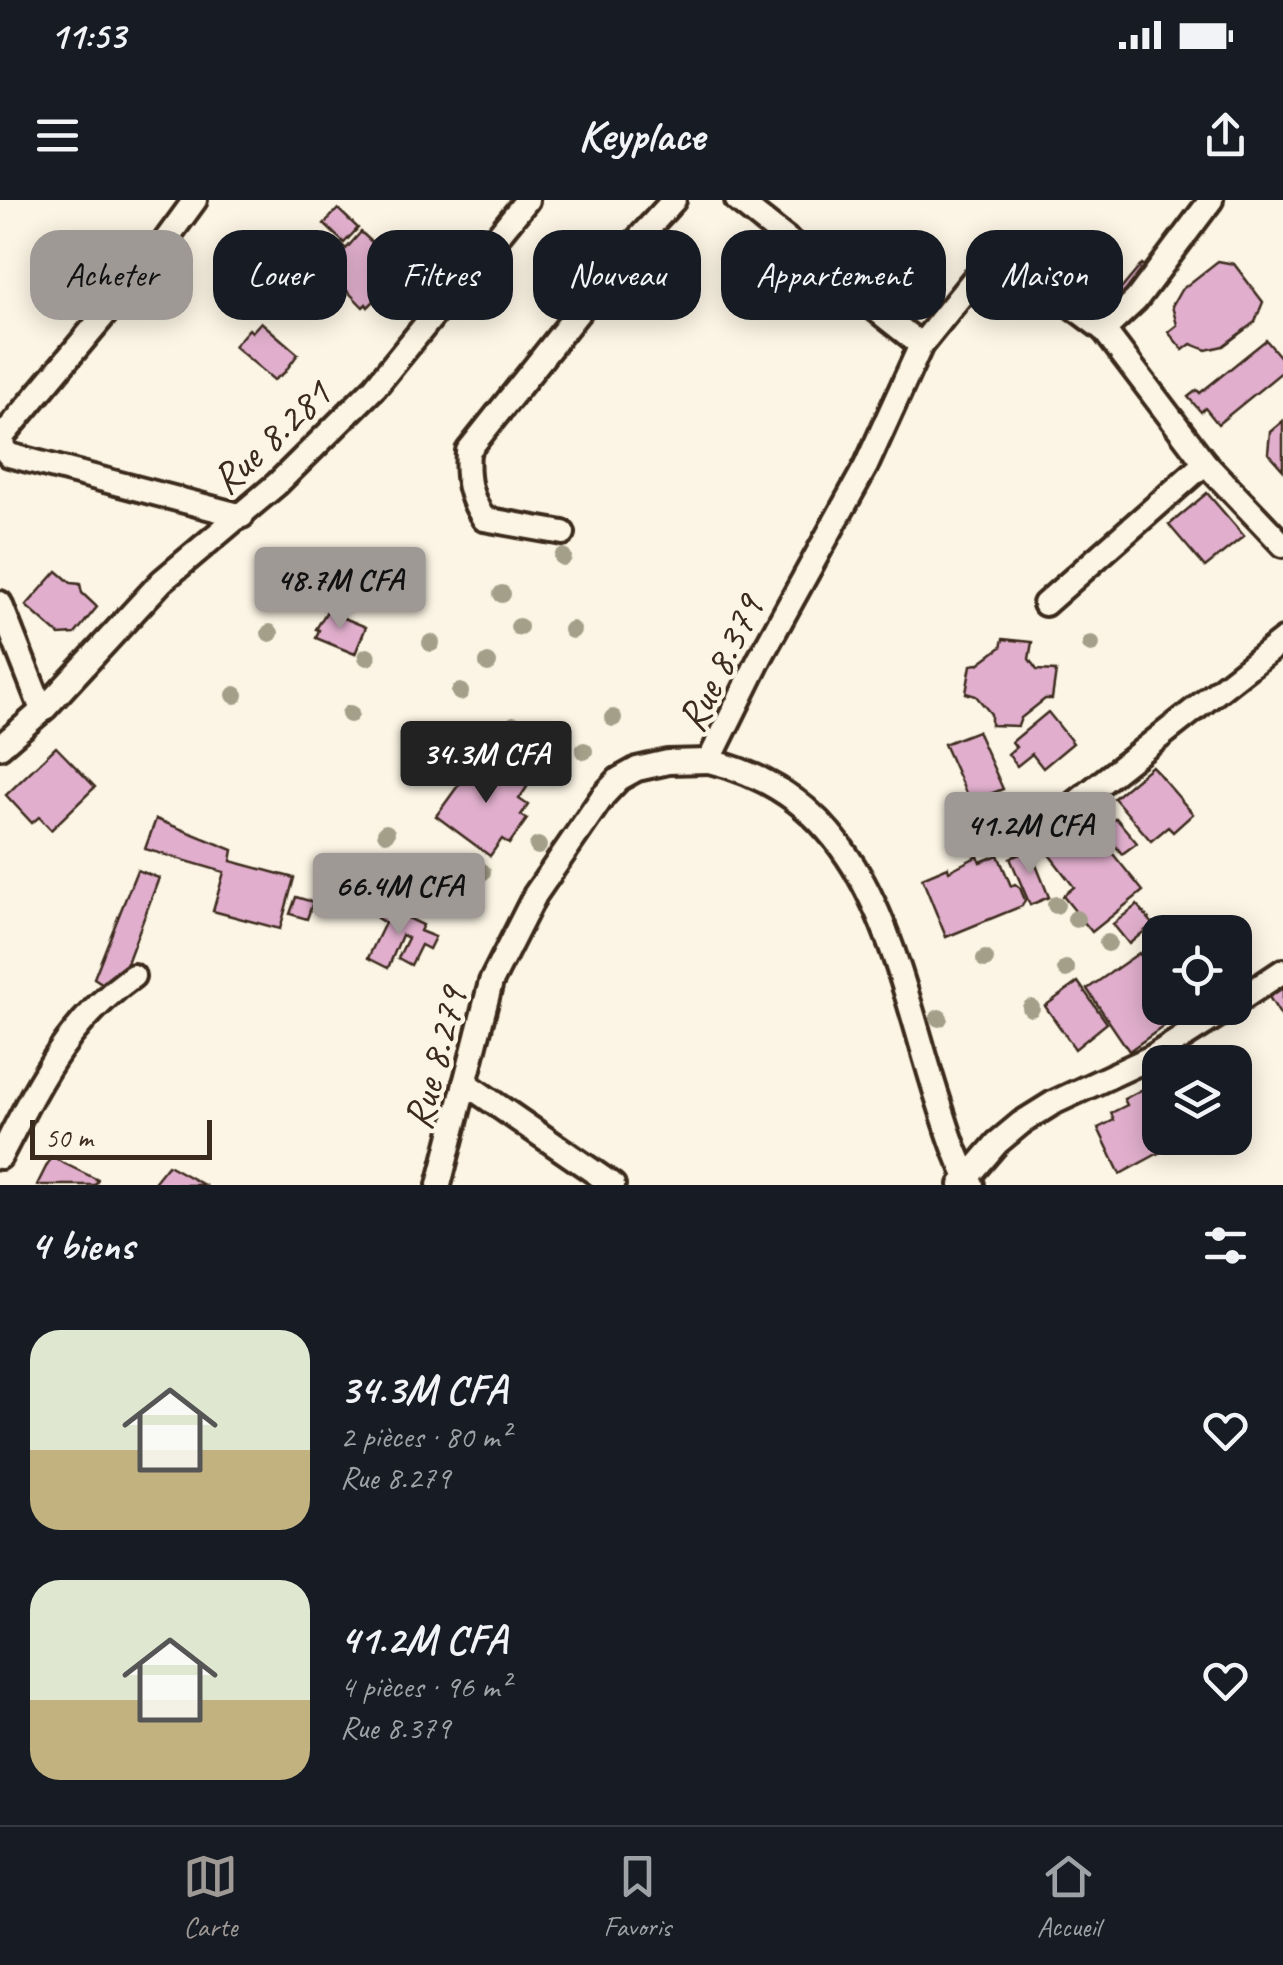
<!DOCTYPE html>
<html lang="fr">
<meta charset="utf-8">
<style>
body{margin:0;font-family:Caveat,sans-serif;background:#242831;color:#f1f3f6;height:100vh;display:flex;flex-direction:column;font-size:38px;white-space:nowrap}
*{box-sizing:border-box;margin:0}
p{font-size:32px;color:#9ea1a6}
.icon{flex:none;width:55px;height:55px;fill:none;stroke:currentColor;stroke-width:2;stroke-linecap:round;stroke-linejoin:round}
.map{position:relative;height:985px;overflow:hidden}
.sheet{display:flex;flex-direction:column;background:#171b24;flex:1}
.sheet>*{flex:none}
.hud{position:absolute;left:30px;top:30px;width:1225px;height:90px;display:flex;gap:20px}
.controls{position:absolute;left:1142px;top:715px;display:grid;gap:20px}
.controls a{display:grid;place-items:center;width:110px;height:110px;border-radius:20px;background:#171b24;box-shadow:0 5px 25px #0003;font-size:50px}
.scale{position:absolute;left:30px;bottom:25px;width:182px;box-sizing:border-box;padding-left:10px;border:5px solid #3b2a1e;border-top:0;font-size:28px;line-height:35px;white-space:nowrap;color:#3b2a1e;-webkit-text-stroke:8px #fcf5e5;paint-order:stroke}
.price{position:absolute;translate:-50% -85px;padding:0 22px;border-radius:10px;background:#9f9995;color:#111;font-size:32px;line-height:65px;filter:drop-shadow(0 2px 5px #0008)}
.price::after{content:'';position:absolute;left:50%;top:60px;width:30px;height:22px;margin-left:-15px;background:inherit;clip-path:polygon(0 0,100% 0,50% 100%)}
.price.current{background:#222;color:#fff}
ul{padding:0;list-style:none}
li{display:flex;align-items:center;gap:30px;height:250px;padding:0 30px}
li span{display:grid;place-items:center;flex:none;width:280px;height:200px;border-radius:30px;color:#555}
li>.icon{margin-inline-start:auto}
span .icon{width:120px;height:120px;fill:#fffc;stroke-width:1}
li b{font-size:42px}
h2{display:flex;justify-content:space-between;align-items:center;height:120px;padding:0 30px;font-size:42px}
.pill{padding:0 35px;border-radius:30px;background:#171b24;box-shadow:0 5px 25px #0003;font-size:35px;line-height:90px}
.pill.current{background:#9f9995;color:#111}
.status{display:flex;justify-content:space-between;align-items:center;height:70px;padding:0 50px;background:#171b24;direction:ltr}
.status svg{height:28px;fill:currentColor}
header{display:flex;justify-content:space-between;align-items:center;height:130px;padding:0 30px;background:#171b24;font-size:45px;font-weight:700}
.dock{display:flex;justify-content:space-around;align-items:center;height:140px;border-top:2px solid #363941;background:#171b24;font-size:28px;color:#9ea1a6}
.dock a{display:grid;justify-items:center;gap:5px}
.dock .current{color:#9f9995}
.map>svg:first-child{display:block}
</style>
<div class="status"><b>11:53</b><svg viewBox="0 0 49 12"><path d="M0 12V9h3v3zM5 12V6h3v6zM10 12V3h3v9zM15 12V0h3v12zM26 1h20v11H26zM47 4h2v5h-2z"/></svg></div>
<header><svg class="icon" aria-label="menu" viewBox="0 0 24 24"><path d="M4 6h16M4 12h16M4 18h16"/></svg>Keyplace<svg class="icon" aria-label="share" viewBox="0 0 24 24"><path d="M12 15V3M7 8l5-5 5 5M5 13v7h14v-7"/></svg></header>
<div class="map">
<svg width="1283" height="985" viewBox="0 0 1283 985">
<rect width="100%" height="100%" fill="#fcf5e5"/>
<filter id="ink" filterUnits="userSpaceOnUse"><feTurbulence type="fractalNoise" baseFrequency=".01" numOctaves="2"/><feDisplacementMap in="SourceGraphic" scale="20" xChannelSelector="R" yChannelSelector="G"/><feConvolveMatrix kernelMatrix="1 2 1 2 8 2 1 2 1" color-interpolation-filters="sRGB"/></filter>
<g filter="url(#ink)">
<g fill="#e1afcd" stroke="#3b2a1e" stroke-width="2.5">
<path d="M 338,9 L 358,28 L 344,43 L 324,24 Z"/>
<path d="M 361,32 L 401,69 L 392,79 L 396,83 L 380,100 L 378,97 L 368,107 L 366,104 L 363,107 L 322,65 L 341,44 L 346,49 Z"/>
<path d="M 1218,61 L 1234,64 L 1263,102 L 1255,122 L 1223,146 L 1206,150 L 1191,144 L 1183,150 L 1168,132 L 1177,125 L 1172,106 L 1181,90 Z"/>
<path d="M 1142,64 L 1154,74 L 1130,104 L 1117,94 Z"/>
<path d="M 261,122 L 298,154 L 284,173 L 274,180 L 234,146 L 249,129 L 252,132 Z"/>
<path d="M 1266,140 L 1283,160 L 1283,171 L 1218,224 L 1205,208 L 1201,212 L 1188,197 L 1197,190 L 1200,193 Z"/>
<path d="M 1283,221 L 1283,270 L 1268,253 L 1270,232 Z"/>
<path d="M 1207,293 L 1244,336 L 1205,367 L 1169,325 Z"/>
<path d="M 57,371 L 71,383 L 80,384 L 82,393 L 97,407 L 75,434 L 59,435 L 26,406 Z"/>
<path d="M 327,411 L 366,427 L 355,454 L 316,438 L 319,430 L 316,429 Z"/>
<path d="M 1003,439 L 1032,442 L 1029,459 L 1037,470 L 1056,471 L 1052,499 L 1045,499 L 1021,518 L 1018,526 L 991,525 L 991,514 L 976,496 L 966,493 L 971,465 L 978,464 L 1001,447 Z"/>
<path d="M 1048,512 L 1073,543 L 1043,568 L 1032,554 L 1017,566 L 1008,554 L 1016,547 L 1012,542 Z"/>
<path d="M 977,531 L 1003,589 L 970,602 L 944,544 Z"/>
<path d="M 56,547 L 95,587 L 51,630 L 39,617 L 32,623 L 6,595 Z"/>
<path d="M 481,554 L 527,587 L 519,599 L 528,605 L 521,615 L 527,619 L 509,644 L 502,639 L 490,656 L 436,616 Z"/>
<path d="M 1152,566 L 1193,614 L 1173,632 L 1168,627 L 1151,641 L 1114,598 Z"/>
<path d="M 1116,618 L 1137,643 L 1122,654 L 1102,629 Z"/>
<path d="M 156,619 L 233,650 L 231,661 L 294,678 L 280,729 L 213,711 L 224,672 L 145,649 Z"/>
<path d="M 1087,622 L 1143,691 L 1092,732 L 1063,696 L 1074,687 L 1048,653 L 1048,645 L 1072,627 L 1076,631 Z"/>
<path d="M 1030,650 L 1049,697 L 1030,705 L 1010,658 Z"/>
<path d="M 998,655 L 1011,686 L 1015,684 L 1020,688 L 1025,700 L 1022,706 L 946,737 L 922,678 L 948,667 L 949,671 L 978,656 L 980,662 Z"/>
<path d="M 137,670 L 159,678 L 127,763 L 111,789 L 94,778 Z"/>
<path d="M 296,697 L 313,702 L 307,719 L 290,714 Z"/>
<path d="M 1137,705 L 1153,724 L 1129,744 L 1113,724 Z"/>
<path d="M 383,706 L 423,725 L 420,731 L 435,737 L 429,749 L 421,745 L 411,765 L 398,758 L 408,738 L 402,735 L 388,768 L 368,758 L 385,723 L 377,718 Z"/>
<path d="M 1139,753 L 1156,777 L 1160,774 L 1160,808 L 1176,808 L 1181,814 L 1129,851 L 1087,789 Z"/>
<path d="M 1078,782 L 1107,823 L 1075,849 L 1045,806 Z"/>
<path d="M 1283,788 L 1283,819 L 1269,797 Z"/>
<path d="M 1147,887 L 1160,914 L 1160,938 L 1171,938 L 1165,941 L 1168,948 L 1120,974 L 1098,928 L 1114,920 L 1111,913 L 1127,905 L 1124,899 Z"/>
<path d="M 51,957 L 98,980 L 95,985 L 37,985 Z"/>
<path d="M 168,965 L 204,985 L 152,985 Z"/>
</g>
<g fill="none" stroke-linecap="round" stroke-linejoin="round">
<g stroke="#3b2a1e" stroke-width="30">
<g id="street">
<path d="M 195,0 L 157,52 L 2,237 L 3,248 L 9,255 L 242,316"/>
<path d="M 737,0 L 921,145"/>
<path d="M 1211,0 L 1136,100 L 1104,130 L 1205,263 L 1283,345"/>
<path d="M 563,333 L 484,319 C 469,296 466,278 468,251 L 628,50 L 674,0"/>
<path d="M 0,403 L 42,510"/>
<path d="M 1045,404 L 1205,263"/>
<path d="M 0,547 L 45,508 L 162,381 L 277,284 L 375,187 L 527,0"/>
<path d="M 1054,620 L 1283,440"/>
<path d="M 1235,803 L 1283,771"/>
<path d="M 465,883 L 613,985"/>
<path d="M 0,957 C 38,884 65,825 133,776"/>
<path d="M 439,985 L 491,782 L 535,695 L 603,596 L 619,579 L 637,569 L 668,562 L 709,561"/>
<path d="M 961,985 L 997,943 L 1021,923 L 1053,903 L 1152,857 L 1229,808"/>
<path d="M 972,985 C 955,958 946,923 936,893 C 893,757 871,599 709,561 L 760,458 L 866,266 L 921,145 L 975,78 L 1000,64 L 1018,66 L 1104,130"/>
</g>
</g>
<use href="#street" stroke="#fcf5e5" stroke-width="22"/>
</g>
<g fill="#a49f89">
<circle cx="563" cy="357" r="9"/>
<circle cx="502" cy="394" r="9"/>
<circle cx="519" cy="427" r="9"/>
<circle cx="572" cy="430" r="9"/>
<circle cx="270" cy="433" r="9"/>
<circle cx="431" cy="443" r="9"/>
<circle cx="1091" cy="444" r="9"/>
<circle cx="367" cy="457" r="9"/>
<circle cx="488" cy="463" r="9"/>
<circle cx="460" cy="492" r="9"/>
<circle cx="235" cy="495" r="9"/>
<circle cx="350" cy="514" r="9"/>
<circle cx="613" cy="518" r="9"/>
<circle cx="514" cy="525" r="9"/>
<circle cx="540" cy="551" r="9"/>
<circle cx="584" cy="551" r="9"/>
<circle cx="414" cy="554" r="9"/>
<circle cx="442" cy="564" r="9"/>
<circle cx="386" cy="633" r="9"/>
<circle cx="538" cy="646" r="9"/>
<circle cx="482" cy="672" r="9"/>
<circle cx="1056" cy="705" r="9"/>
<circle cx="1076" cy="719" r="9"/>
<circle cx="1108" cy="743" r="9"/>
<circle cx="985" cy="759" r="9"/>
<circle cx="1066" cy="769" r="9"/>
<circle cx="1031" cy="808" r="9"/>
<circle cx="939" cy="818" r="9"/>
</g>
</g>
<g text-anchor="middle" stroke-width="9" stroke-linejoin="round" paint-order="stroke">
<g font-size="42" fill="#3b2a1e" stroke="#fcf5e5">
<text transform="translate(270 236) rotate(-43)" y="15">Rue 8.281</text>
<text transform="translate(719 463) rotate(-64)" y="15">Rue 8.379</text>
<text transform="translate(434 858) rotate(-75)" y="15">Rue 8.279</text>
</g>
</g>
</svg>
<div class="controls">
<a><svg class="icon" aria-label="locate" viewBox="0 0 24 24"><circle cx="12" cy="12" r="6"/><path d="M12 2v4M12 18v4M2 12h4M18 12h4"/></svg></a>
<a><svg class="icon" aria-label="layers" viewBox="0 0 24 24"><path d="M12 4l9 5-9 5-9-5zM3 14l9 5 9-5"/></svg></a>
</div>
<div class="scale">50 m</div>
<b class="price" style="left:340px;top:432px">48.7M CFA</b>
<b class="price current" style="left:486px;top:606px">34.3M CFA</b>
<b class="price" style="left:1030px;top:677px">41.2M CFA</b>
<b class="price" style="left:399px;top:738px">66.4M CFA</b>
<div class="hud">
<a class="pill current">Acheter</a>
<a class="pill">Louer</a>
<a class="pill">Filtres</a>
<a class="pill">Nouveau</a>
<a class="pill">Appartement</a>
<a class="pill">Maison</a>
</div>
</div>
<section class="sheet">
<h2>4 biens<svg class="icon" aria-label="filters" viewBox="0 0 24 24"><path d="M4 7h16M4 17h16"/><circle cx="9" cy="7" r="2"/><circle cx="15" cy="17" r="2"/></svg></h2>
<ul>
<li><span style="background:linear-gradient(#dfe7d0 60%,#c2b280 0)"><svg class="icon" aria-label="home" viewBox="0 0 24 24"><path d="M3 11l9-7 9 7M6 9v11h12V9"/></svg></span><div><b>34.3M CFA</b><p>2 pièces · 80 m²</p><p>Rue 8.279</p></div><svg class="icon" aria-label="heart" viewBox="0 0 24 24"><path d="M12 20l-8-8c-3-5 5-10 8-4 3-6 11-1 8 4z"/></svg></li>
<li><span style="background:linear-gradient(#dfe7d0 60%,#c2b280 0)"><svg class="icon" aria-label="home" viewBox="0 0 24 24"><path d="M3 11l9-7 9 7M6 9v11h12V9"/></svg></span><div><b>41.2M CFA</b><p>4 pièces · 96 m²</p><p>Rue 8.379</p></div><svg class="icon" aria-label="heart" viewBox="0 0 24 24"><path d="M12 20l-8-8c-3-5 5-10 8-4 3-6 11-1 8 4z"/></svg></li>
</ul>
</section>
<nav class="dock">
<a class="current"><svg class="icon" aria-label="map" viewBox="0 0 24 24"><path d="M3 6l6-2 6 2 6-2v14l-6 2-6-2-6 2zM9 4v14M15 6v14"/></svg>Carte</a>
<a><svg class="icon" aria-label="saved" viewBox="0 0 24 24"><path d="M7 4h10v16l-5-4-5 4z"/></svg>Favoris</a>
<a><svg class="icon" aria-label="home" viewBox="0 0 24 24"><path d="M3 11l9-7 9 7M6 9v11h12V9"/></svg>Accueil</a>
</nav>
